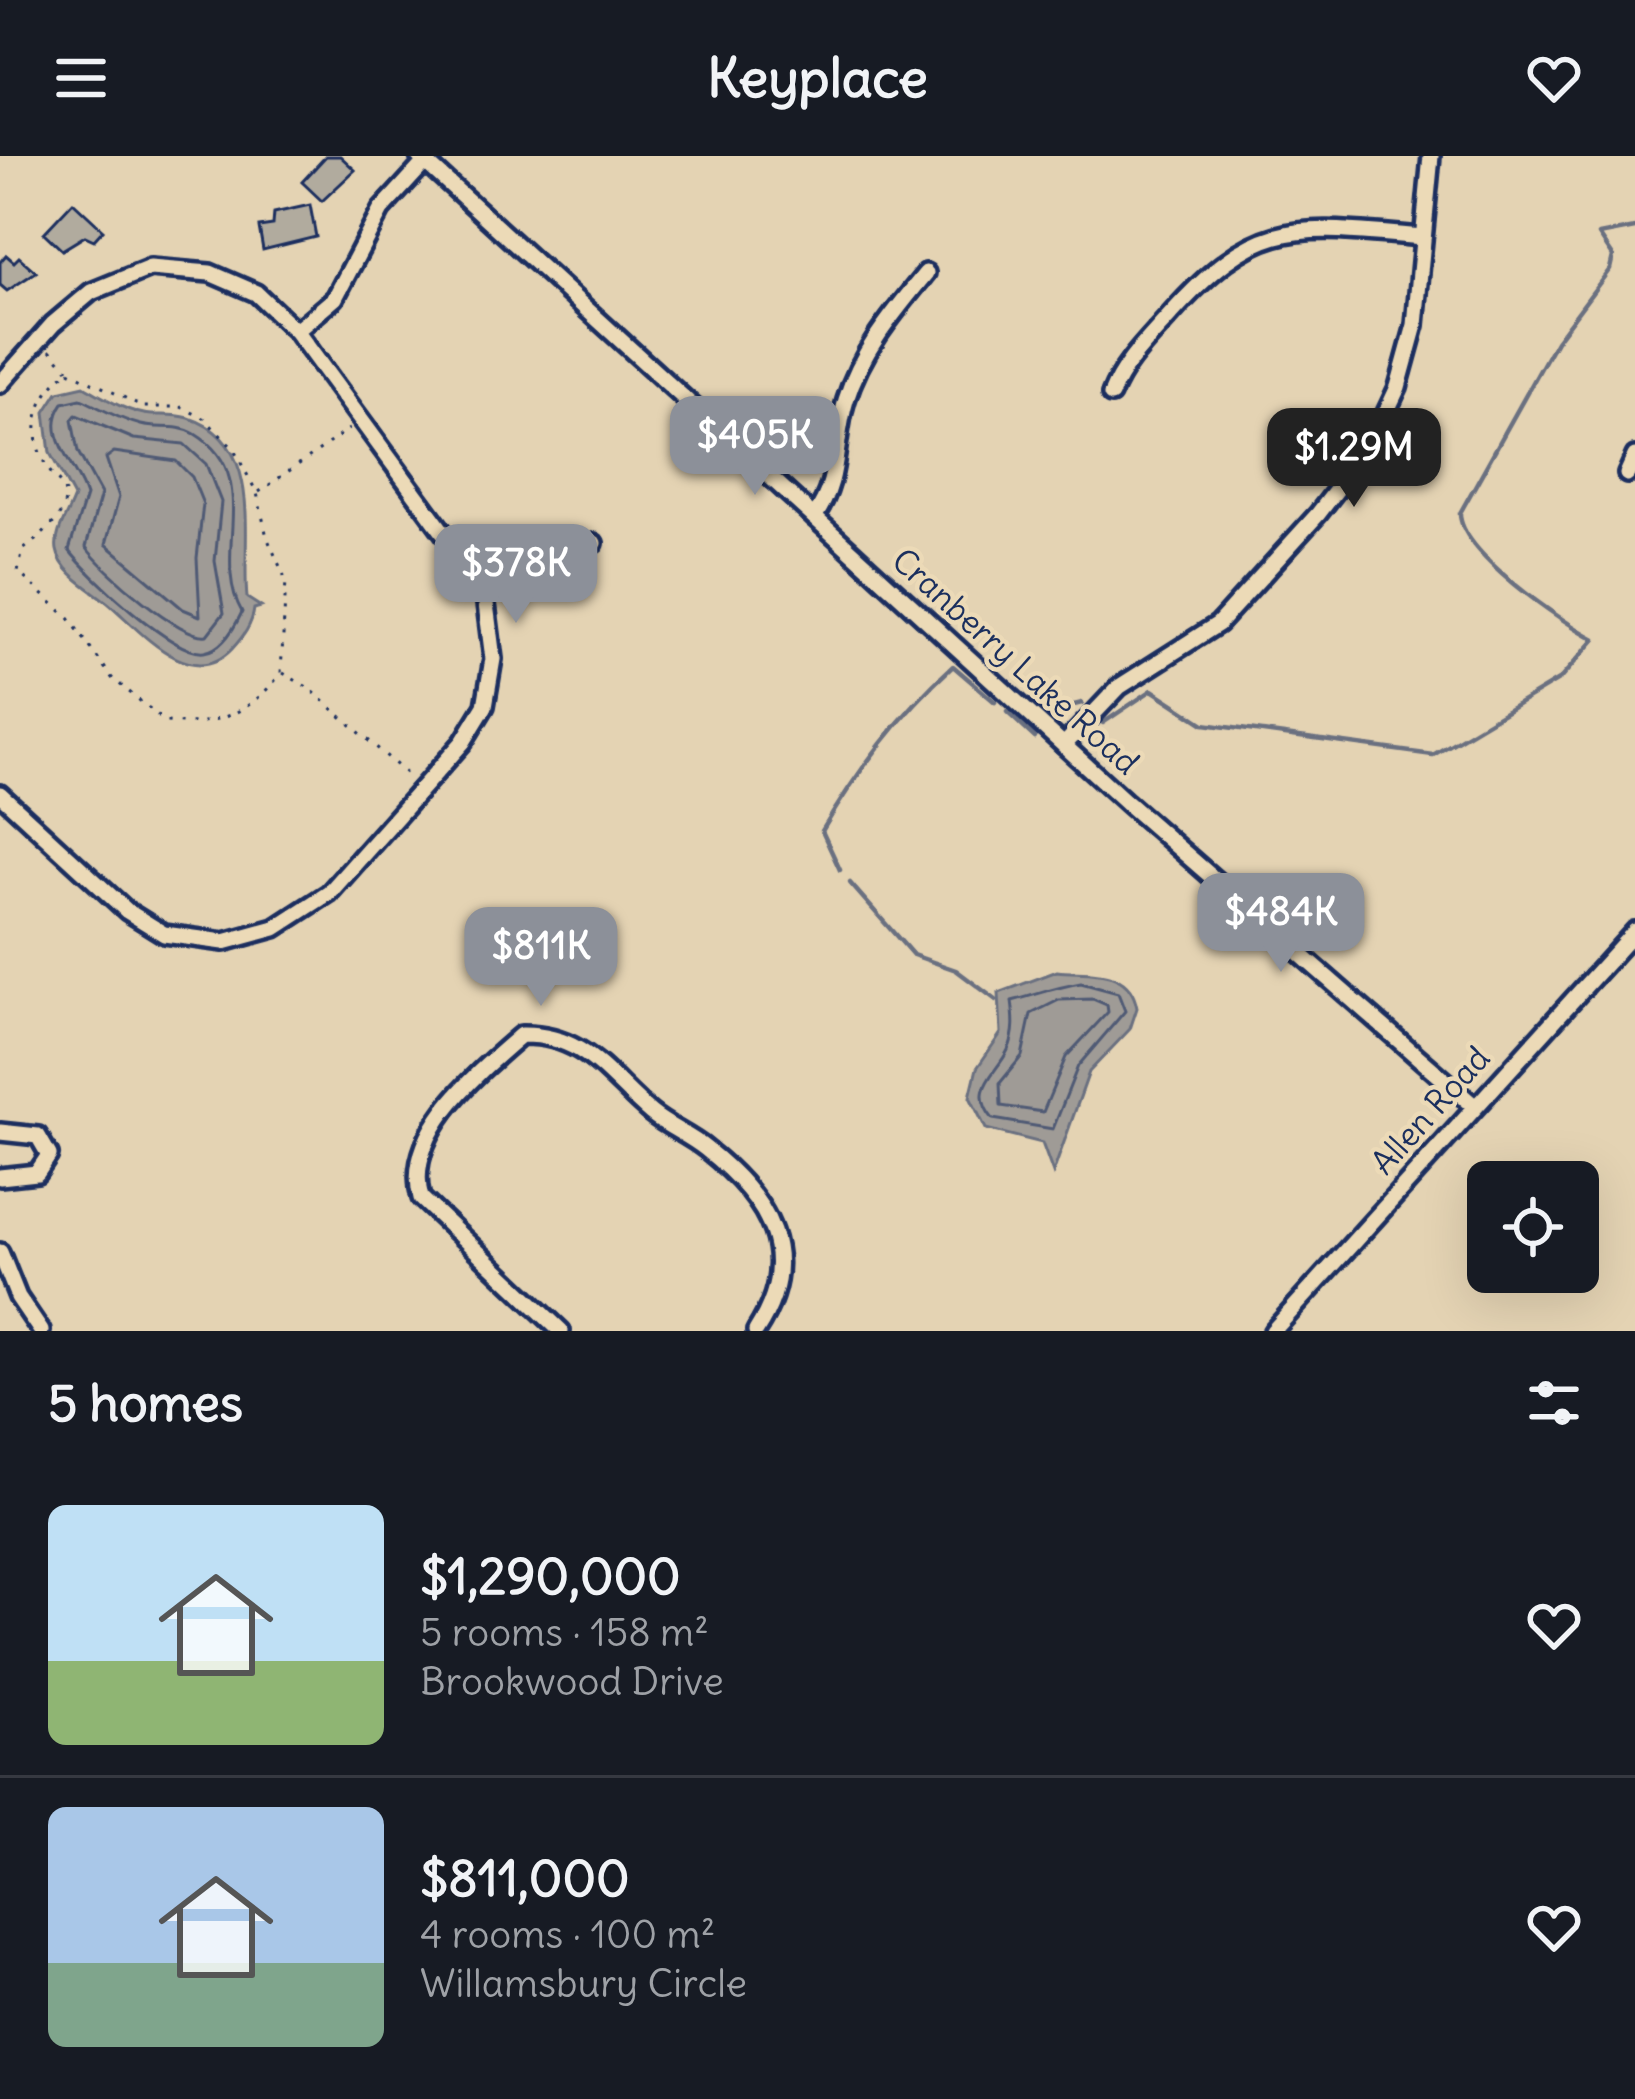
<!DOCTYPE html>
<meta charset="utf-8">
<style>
body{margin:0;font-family:Delius,sans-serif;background:#20242c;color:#f1f3f6;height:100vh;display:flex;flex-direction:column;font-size:45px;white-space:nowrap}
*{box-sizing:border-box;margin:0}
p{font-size:39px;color:#9ea1a6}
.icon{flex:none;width:66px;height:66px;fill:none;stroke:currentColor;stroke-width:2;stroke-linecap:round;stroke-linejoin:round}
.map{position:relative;height:1175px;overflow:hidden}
.panel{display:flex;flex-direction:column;background:#171b24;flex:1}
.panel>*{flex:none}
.controls{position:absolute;left:1467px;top:1005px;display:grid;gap:24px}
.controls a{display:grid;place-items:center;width:132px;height:132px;border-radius:18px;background:#171b24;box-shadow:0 12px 48px #0002;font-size:60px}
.price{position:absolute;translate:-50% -102px;padding:0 27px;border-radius:24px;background:#8c9099;color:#fff;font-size:39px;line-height:78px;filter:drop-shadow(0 3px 6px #0008)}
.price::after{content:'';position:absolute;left:50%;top:72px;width:36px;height:27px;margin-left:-18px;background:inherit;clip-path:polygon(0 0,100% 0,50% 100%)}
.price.selected{background:#222;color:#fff}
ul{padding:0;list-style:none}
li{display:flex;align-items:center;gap:36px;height:300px;padding:0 48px}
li+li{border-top:3px solid #363941}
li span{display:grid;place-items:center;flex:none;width:336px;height:240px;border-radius:18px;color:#555}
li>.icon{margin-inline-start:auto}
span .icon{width:144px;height:144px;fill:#fffc;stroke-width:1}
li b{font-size:51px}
h2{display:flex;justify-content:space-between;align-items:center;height:144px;padding:0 48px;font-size:51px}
header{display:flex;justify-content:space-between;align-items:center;height:156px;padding:0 48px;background:#171b24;font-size:54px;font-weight:700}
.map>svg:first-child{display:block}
</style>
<header><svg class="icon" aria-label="menu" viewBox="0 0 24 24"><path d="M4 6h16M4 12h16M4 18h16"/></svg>Keyplace<svg class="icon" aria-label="heart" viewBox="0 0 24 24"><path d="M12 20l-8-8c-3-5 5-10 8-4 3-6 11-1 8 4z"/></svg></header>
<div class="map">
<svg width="1635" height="1175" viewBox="0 0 1635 1175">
<rect width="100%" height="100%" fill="#e4d3b3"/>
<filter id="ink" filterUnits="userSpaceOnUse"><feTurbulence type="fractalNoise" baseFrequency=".00833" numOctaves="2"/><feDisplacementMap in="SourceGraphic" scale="24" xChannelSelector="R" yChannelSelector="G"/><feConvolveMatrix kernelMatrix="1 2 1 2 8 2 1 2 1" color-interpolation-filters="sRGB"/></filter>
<g filter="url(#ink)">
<g fill="#9f9b96" stroke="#6a7080" stroke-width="3">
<path d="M 84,230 C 103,241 129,258 152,259 C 165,259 176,258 189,262 C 266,287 241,384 247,442 L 261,451 L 254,453 C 252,469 243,481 232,493 C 190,537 139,473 108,447 C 91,433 61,417 57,394 C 54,376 69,357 74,341 L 50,297 L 45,256 L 58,236 Z"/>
<path d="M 1057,815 C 1088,819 1130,810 1137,852 L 1130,873 L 1089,916 L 1053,1017 L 1042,987 L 986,973 L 970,941 L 977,912 L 1001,877 L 999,837 Z"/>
</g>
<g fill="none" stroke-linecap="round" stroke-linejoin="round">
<g stroke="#505a74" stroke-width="3">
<path d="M 81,243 C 101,252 120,264 141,269 C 159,274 177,267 195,278 C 265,320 209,400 242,456 C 235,471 222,494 204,496 C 174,500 87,418 69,394 L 86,340 C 78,311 40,279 63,247 Z"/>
<path d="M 76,259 L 134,283 L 184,288 L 206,308 L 221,346 L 215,405 L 224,457 L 207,479 C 182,484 101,413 86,391 L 101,338 L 78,296 L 72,264 Z"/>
<path d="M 114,296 L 176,305 L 192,321 L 203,348 L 197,402 L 200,460 L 183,453 L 106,388 L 119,341 L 106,302 Z"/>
<path d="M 1081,827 L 1118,837 L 1125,855 L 1078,910 L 1053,973 L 993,963 C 968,933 996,919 1008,894 C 1016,877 1014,861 1012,845 C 1036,839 1056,831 1081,827 Z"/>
<path d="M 1093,843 L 1107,849 L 1108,856 L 1066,901 L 1043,956 L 1001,950 L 1000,927 L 1022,900 L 1031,858 L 1059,844 Z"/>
</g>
<g stroke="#6a7080" stroke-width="4.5">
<path d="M 1062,552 L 1082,547"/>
<path d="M 1007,556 L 1035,582"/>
<path d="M 1103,567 L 1152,534 L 1204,568 L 1433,599 L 1560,523 L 1595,483 C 1562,466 1459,396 1460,357 L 1556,185 L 1610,113 L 1613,100 L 1599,79 L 1635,72"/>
<path d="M 840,714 L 822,675 C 859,613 898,560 953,510 L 995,546"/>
<path d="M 850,727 L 913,799 L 956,814 L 996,844"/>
</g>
</g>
<g fill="#b1ab9e" stroke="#1b2f5e" stroke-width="3">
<path d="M 326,0 L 340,0 L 355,14 L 322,45 L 302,26 Z"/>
<path d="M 73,46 L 103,74 L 94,84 L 85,80 L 62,94 L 44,77 Z"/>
<path d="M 310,49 L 316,81 L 263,94 L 259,71 L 273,69 L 274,57 Z"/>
<path d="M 6,99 L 14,106 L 19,101 L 36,116 L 7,135 L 0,129 L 0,106 Z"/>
</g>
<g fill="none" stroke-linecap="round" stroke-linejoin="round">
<g stroke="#1b2f5e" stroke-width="24">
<g id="minor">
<path d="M 419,0 L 1126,646 L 1473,949"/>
<path d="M 296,175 L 335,142 L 381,54 L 425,6"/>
<path d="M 0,228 L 53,168 L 91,136 L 150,112 L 210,117 L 256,137 L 296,175 L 484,432 L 493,503 L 485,550 L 463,586 L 329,737 L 275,772 L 224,786 L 164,778 L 127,755 L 0,638"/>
<path d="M 1111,239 C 1123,207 1149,183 1172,157 C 1261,58 1299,71 1423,81"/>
<path d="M 1627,318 L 1635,300"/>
<path d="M 814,361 C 841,324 833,286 846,244 C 861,195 894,156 926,117"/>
<path d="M 484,432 L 594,387"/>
<path d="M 1064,589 L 1119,531 L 1218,468 L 1318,358 L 1371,289 L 1398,231 L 1415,169 L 1431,0"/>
<path d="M 0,976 L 38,980 L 49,999 L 37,1017 L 0,1021"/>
<path d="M 0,1096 L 18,1141 L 41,1175"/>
<path d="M 561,1175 L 421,1042 C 403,978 476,918 521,879 C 585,878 606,919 651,957 C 668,971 689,979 706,993 C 770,1044 804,1101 756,1175"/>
<path d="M 1273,1175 L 1635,775"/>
</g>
</g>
<g stroke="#1b2f5e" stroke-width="3" stroke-dasharray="3 9" stroke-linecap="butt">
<path d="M 50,194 L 68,213"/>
<path d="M 69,215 L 144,251 L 181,251 L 204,262 L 233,292 L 257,337 L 267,381 L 286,424 L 281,517 C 251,557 217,571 166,566 L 112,522 L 69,462 L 18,416 L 23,394 C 39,381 60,367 65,345 C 68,331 55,323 48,313 C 25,277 36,238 69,215 Z"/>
<path d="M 259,336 L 349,273"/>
<path d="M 283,517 L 309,532 L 409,620"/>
</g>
<use href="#minor" stroke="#ecdab7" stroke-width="15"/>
</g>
</g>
<g text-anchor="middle" stroke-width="9" stroke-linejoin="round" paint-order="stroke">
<g font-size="33" fill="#1b2f5e" stroke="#ecdab7">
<text transform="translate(1016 505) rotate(42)" y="12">Cranberry Lake Road</text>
<text transform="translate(1430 954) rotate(-48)" y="12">Allen Road</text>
</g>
</g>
</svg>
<div class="controls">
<a><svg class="icon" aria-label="locate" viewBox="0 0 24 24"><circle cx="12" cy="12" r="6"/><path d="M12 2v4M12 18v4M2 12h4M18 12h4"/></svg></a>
</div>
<b class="price" style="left:755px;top:342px">$405K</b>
<b class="price selected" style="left:1354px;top:354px">$1.29M</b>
<b class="price" style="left:516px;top:470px">$378K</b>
<b class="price" style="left:1281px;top:819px">$484K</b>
<b class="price" style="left:541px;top:853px">$811K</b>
</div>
<section class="panel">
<h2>5 homes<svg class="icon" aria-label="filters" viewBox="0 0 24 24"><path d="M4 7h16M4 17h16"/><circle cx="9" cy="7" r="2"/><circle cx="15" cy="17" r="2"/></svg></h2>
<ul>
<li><span style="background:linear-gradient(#bfe0f5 65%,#8fb573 0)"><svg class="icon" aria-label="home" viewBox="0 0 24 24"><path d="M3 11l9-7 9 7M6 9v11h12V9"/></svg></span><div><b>$1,290,000</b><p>5 rooms · 158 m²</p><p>Brookwood Drive</p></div><svg class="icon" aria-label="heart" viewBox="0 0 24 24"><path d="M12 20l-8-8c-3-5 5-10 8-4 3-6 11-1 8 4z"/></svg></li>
<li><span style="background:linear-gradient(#a9c7e8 65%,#7fa58c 0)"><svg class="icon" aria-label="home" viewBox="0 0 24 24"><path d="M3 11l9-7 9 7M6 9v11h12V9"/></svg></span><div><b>$811,000</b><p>4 rooms · 100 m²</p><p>Willamsbury Circle</p></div><svg class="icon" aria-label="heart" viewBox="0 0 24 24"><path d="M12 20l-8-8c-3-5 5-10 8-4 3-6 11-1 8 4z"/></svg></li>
</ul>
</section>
